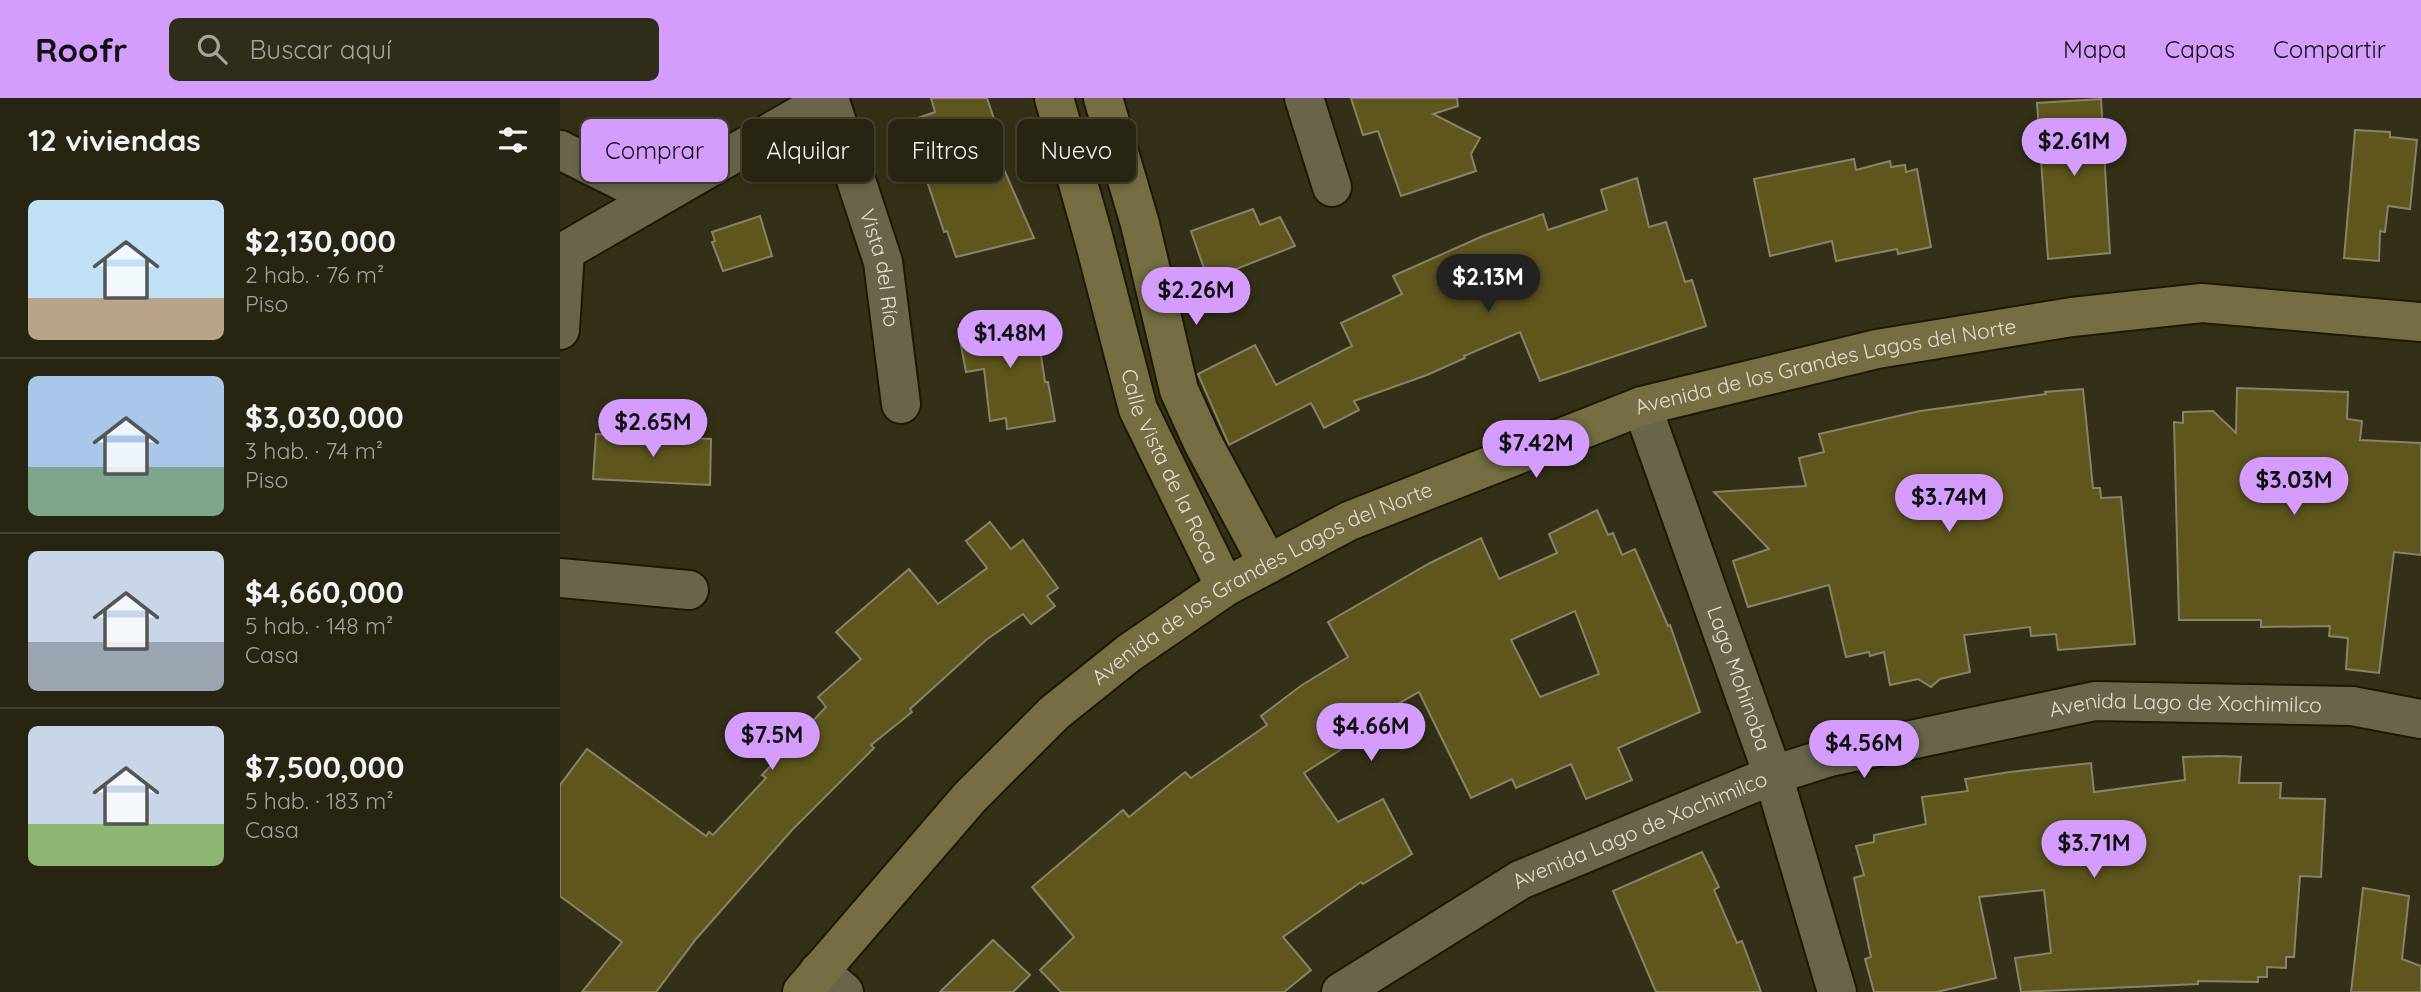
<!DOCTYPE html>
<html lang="es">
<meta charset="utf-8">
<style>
body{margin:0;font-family:Quicksand,sans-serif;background:#2f2c1a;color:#f1f3f6;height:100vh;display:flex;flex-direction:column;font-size:26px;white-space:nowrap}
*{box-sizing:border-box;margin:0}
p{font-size:23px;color:#a4a49f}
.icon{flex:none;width:38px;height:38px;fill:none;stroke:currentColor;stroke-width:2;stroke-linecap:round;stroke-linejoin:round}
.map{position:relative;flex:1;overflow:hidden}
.sheet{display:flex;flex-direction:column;background:#272411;width:560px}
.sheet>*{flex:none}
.top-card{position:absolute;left:21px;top:21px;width:665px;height:63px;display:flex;gap:14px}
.price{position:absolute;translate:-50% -60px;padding:0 16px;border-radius:24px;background:#d49cfc;color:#111;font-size:23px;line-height:46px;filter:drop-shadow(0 2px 4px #0008)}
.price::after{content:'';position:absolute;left:50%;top:42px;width:21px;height:16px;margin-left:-10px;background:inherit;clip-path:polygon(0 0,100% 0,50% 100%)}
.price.selected{background:#222;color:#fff}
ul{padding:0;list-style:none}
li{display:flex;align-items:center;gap:21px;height:175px;padding:0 28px}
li+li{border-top:2px solid #434131}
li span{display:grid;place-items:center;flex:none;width:196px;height:140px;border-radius:10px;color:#555}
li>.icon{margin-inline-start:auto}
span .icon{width:84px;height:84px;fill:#fffc;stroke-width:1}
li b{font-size:30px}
h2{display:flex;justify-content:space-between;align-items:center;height:84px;padding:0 28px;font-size:30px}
.chip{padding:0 24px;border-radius:10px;background:#272411;box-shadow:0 4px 10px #0003,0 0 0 2px #434131;font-size:24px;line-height:63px}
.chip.selected{background:#d49cfc;color:#111}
header{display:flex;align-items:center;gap:42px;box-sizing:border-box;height:98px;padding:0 35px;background:#d49cfc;color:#111}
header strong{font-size:33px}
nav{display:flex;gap:38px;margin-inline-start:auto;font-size:24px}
.search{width:490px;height:63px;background:#2f2c1a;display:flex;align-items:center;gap:18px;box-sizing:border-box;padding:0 24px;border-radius:10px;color:#a4a49f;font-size:26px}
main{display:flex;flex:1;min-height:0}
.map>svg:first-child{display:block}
</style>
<header>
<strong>Roofr</strong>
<div class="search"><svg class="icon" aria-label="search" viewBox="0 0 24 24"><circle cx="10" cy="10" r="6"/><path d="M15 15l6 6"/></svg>Buscar aquí</div>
<nav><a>Mapa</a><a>Capas</a><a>Compartir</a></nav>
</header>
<main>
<section class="sheet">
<h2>12 viviendas<svg class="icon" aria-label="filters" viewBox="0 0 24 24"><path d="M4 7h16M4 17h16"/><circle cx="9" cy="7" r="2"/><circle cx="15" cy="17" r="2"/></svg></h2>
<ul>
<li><span style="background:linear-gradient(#bfe0f5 70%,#b9a48a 0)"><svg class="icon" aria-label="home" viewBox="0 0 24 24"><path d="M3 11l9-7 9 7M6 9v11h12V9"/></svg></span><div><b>$2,130,000</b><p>2 hab. · 76 m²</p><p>Piso</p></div></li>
<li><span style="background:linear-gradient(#a9c7e8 65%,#7fa58c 0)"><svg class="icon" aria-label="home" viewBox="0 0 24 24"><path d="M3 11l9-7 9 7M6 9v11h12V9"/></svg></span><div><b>$3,030,000</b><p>3 hab. · 74 m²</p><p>Piso</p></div></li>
<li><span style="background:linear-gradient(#c9d6e8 65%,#9aa5b1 0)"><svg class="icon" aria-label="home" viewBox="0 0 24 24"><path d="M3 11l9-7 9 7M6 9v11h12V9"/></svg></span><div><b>$4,660,000</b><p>5 hab. · 148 m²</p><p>Casa</p></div></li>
<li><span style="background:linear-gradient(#c9d6e8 70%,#8fb573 0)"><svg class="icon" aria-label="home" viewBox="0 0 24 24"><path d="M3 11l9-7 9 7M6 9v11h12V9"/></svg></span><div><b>$7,500,000</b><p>5 hab. · 183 m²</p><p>Casa</p></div></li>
</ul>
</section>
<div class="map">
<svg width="1861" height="894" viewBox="0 0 1861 894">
<rect width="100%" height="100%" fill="#343017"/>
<g fill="#5f561d" stroke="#878368" stroke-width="2" fill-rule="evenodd">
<path d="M 371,0 L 427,0 L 440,39 L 431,42 L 474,140 L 396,159 L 387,133 L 384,134 L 361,65 L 366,63 L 357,32 L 361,31 L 358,20 L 375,14 Z"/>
<path d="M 791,0 L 897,0 L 898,8 L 873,16 L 920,40 L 911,56 L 916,73 L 841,98 L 818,33 L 803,37 Z"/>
<path d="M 1541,1 L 1550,155 L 1488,161 L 1477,5 Z"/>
<path d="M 1795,32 L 1830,34 L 1830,39 L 1857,42 L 1850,111 L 1828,108 L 1825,134 L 1820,133 L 1819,163 L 1784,160 Z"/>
<path d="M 1294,61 L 1296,72 L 1330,63 L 1331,69 L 1345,67 L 1346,74 L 1357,71 L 1371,149 L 1338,156 L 1337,151 L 1276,163 L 1272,143 L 1210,158 L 1194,81 Z"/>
<path d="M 1077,80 L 1089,129 L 1106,124 L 1125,184 L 1132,182 L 1146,228 L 980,283 L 960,234 L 904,258 L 905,260 L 867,277 L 794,303 L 799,312 L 764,330 L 751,305 L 669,347 L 638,276 L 695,247 L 716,287 L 792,248 L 781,225 L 842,196 L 833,178 L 923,138 L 983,116 L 988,132 L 1047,112 L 1041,92 Z"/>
<path d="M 693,111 L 700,127 L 720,119 L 735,148 L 648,182 L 631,133 Z"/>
<path d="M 200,118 L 212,158 L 163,173 L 152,144 L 155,143 L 152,134 Z"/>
<path d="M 475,218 L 485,284 L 488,284 L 495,323 L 447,331 L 446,320 L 430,323 L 424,271 L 406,274 L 398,231 Z"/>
<path d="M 1677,290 L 1788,294 L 1787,321 L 1802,323 L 1800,342 L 1861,345 L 1861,457 L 1834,454 L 1819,575 L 1786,571 L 1788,540 L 1769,538 L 1770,528 L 1701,529 L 1701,522 L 1619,522 L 1614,324 L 1623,325 L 1623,314 L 1653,313 L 1676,335 Z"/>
<path d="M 1523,291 L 1533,390 L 1540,390 L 1541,400 L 1561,399 L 1575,546 L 1498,552 L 1496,536 L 1471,538 L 1470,529 L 1404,537 L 1410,574 L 1380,581 L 1371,589 L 1358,581 L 1330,587 L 1324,554 L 1310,558 L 1309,554 L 1286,559 L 1269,487 L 1188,509 L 1173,463 L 1209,451 L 1154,394 L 1246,388 L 1239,360 L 1264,354 L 1259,336 L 1360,313 L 1486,296 L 1485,294 Z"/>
<path d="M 36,336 L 151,341 L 150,387 L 33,381 Z"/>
<path d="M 1037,412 L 1048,437 L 1053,435 L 1062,457 L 1075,451 L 1108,528 L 1110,527 L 1140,614 L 1058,650 L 1072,682 L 1026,701 L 1011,666 L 956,690 L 952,681 L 911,700 L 859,594 L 787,635 L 793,644 L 744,675 L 778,724 L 823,701 L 852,756 L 803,786 L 801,784 L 723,839 L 751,872 L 724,894 L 501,894 L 480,872 L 514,839 L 472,789 L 563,712 L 569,719 L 625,674 L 631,680 L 707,627 L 701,618 L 742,587 L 788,559 L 768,524 L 870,465 L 921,440 L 939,481 L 997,455 L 989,436 ZM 1015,513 L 1039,576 L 980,599 L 951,542 Z"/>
<path d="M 430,424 L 451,451 L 463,442 L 498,490 L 487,498 L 495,508 L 471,526 L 463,516 L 426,542 L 350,611 L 352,614 L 311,647 L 314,650 L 231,733 L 136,841 L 96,894 L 22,894 L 62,844 L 0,798 L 0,687 L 27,651 L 146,738 L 149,734 L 153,737 L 206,680 L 202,677 L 266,609 L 258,599 L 301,561 L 276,534 L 349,471 L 378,506 L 427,470 L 406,443 Z"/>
<path d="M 1659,658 L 1681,659 L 1679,685 L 1721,685 L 1720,700 L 1765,701 L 1761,779 L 1740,778 L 1734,859 L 1726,859 L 1726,870 L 1707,869 L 1707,879 L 1698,879 L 1698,884 L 1638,883 L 1638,886 L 1461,894 L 1455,860 L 1491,855 L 1484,792 L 1419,799 L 1436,880 L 1377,894 L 1314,894 L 1305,861 L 1311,859 L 1294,780 L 1304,777 L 1296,748 L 1314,744 L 1314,737 L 1366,726 L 1362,699 L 1408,693 L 1405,681 L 1450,674 L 1531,665 L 1534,694 L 1625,682 L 1623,659 Z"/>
<path d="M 1142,754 L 1159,789 L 1154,792 L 1177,845 L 1182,843 L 1201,894 L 1096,894 L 1053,793 Z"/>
<path d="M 1803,790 L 1849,798 L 1842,861 L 1861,868 L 1861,894 L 1791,894 Z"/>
<path d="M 433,842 L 470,877 L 453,894 L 380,894 Z"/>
</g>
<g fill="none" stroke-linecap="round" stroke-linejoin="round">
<g stroke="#1c1801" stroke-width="42">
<g id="street">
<path id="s1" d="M 269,0 L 323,164 L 341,306"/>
<path d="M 744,0 L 772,89"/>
<path d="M 0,52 L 96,100"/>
<path d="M 0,156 L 270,0"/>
<path d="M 0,232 L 5,153"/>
<path id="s2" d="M 1082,308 L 1213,677 L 1277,894"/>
<path d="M 0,480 L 129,492"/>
<path d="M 259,873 L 284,894"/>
<path id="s3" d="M 781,894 L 960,782 L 1213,677 L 1270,659 L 1535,603 L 1792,608 L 1861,621"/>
</g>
</g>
<g stroke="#1c1801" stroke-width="42">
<g id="secondary">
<path id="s4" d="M 494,0 L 533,138 L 578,311 L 665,489"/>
<path d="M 543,0 L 580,126 L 619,292 L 643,345 L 708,466"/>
<path id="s5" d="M 242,894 L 410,699 L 494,615 L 569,555 L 665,489 L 789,423 L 1082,308 L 1317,251 L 1512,219 L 1642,205 L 1861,224"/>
</g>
</g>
<use href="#street" stroke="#69654a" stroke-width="38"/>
<use href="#secondary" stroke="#756e42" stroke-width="38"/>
</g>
<g text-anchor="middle" stroke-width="5" stroke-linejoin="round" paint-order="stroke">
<g font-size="21" fill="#e2dfd1" stroke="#1a180d">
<text dy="7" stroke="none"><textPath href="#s1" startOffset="178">Vista del Río</textPath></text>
<text dy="7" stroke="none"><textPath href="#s5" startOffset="1232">Avenida de los Grandes Lagos del Norte</textPath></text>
<text dy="7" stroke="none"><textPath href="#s4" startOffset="387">Calle Vista de la Roca</textPath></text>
<text dy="7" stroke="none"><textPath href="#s5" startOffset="623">Avenida de los Grandes Lagos del Norte</textPath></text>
<text dy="7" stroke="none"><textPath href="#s2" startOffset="289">Lago Mohinoba</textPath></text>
<text dy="7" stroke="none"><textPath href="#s3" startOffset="906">Avenida Lago de Xochimilco</textPath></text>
<text dy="7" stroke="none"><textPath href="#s3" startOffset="341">Avenida Lago de Xochimilco</textPath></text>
</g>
</g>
</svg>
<b class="price" style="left:1514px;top:80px">$2.61M</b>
<b class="price selected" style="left:928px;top:216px">$2.13M</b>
<b class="price" style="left:636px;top:229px">$2.26M</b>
<b class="price" style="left:450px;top:272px">$1.48M</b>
<b class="price" style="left:93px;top:361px">$2.65M</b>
<b class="price" style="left:976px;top:382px">$7.42M</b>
<b class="price" style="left:1734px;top:419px">$3.03M</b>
<b class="price" style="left:1389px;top:436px">$3.74M</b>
<b class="price" style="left:811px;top:665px">$4.66M</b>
<b class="price" style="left:212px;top:674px">$7.5M</b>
<b class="price" style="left:1304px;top:682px">$4.56M</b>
<b class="price" style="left:1534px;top:782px">$3.71M</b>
<div class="top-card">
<a class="chip selected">Comprar</a>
<a class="chip">Alquilar</a>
<a class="chip">Filtros</a>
<a class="chip">Nuevo</a>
</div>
</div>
</main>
